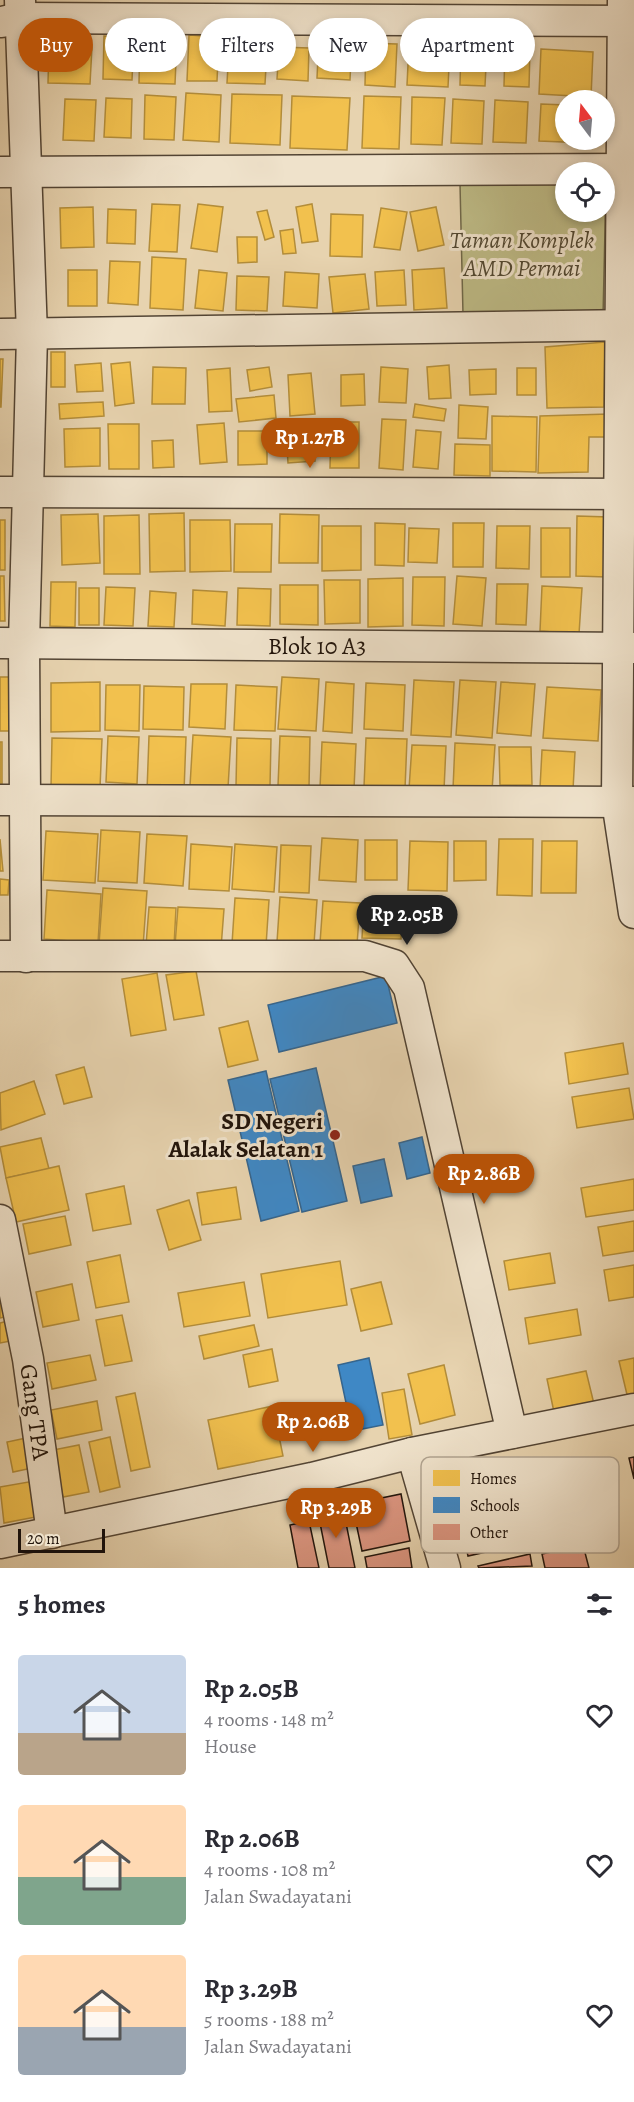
<!DOCTYPE html>
<meta charset="utf-8">
<style>
body{margin:0;font-family:Alegreya,serif;background:#f7f7f7;color:#2b2b33;height:100vh;display:flex;flex-direction:column;font-size:22px;white-space:nowrap}
*{box-sizing:border-box;margin:0}
p{font-size:20px;color:#7c7c81}
.icon{flex:none;width:33px;height:33px;fill:none;stroke:currentColor;stroke-width:2;stroke-linecap:round;stroke-linejoin:round}
.map{position:relative;height:1568px;overflow:hidden}
.side{display:flex;flex-direction:column;background:#fff;flex:1}
.side>*{flex:none}
.top-card{position:absolute;left:18px;top:18px;width:598px;height:54px;display:flex;gap:12px}
.needle{width:39px;rotate:344deg}
.fabs{position:absolute;left:555px;top:90px;display:grid;gap:12px}
.fabs a{display:grid;place-items:center;width:60px;height:60px;border-radius:50%;background:#fff;box-shadow:0 3px 9px #0003;font-size:30px}
.scale{position:absolute;left:18px;bottom:15px;width:87px;box-sizing:border-box;padding-left:6px;border:3px solid #21140b;border-top:0;font-size:16px;line-height:21px;white-space:nowrap;color:#21140b;-webkit-text-stroke:4px #efe2cb;paint-order:stroke}
.price{position:absolute;translate:-50% -51px;padding:0 14px;border-radius:21px;background:#b45309;color:#fff;font-size:20px;line-height:39px;filter:drop-shadow(0 2px 3px #0008)}
.price::after{content:'';position:absolute;left:50%;top:36px;width:18px;height:14px;margin-left:-9px;background:inherit;clip-path:polygon(0 0,100% 0,50% 100%)}
.price.on{background:#222;color:#fff}
ul{padding:0;list-style:none}
li{display:flex;align-items:center;gap:18px;height:150px;padding:0 18px}
li span{display:grid;place-items:center;flex:none;width:168px;height:120px;border-radius:6px;color:#555}
li>.icon{margin-inline-start:auto}
span .icon{width:72px;height:72px;fill:#fffc;stroke-width:1}
li b{font-size:26px}
h2{display:flex;justify-content:space-between;align-items:center;height:72px;padding:0 18px;font-size:26px}
.tag{padding:0 21px;border-radius:27px;background:#fff;box-shadow:0 3px 9px #0003;font-size:21px;line-height:54px}
.tag.on{background:#b45309;color:#fff}
.map>svg:first-child{display:block}
</style>
<div class="map">
<svg width="634" height="1568" viewBox="0 0 634 1568">
<rect width="100%" height="100%" fill="#e7d3af"/>
<filter id="stains"><feTurbulence type="fractalNoise" baseFrequency=".00333" numOctaves="4"/><feColorMatrix values="0 0 0 0 .2 0 0 0 0 .09 0 0 0 0 .02 0 0 0 .5 -.17"/></filter>
<radialGradient id="worn" r=".72"><stop offset=".6" stop-color="#630" stop-opacity="0"/><stop offset="1" stop-color="#630" stop-opacity=".3"/></radialGradient>
<path fill="#bdba85" stroke="#6f6748" stroke-width="1.5" d="M 460,184 L 565,184 L 566,212 L 604,212 L 606,185 L 603,317 L 463,314 Z"/>
<g fill="#f2c14e" stroke="#b38d3a" stroke-width="1.5">
<path d="M 189,35 L 219,37 L 217,81 L 187,81 Z"/>
<path d="M 104,36 L 134,38 L 132,80 L 103,79 Z"/>
<path d="M 140,36 L 177,38 L 175,84 L 139,83 Z"/>
<path d="M 319,37 L 352,38 L 350,80 L 317,78 Z"/>
<path d="M 366,43 L 397,44 L 395,87 L 365,85 Z"/>
<path d="M 409,44 L 450,46 L 448,87 L 407,85 Z"/>
<path d="M 49,45 L 92,47 L 90,84 L 48,83 Z"/>
<path d="M 461,45 L 487,46 L 485,86 L 460,85 Z"/>
<path d="M 279,47 L 309,48 L 308,81 L 277,79 Z"/>
<path d="M 229,48 L 267,50 L 265,84 L 227,83 Z"/>
<path d="M 505,48 L 530,49 L 529,87 L 504,86 Z"/>
<path d="M 541,49 L 593,52 L 591,97 L 539,94 Z"/>
<path d="M 186,93 L 221,95 L 219,142 L 183,140 Z"/>
<path d="M 232,94 L 282,95 L 280,145 L 230,143 Z"/>
<path d="M 145,95 L 176,97 L 174,140 L 144,139 Z"/>
<path d="M 292,96 L 350,98 L 347,150 L 290,148 Z"/>
<path d="M 364,96 L 401,97 L 399,149 L 362,148 Z"/>
<path d="M 412,97 L 445,98 L 442,145 L 411,144 Z"/>
<path d="M 106,98 L 132,99 L 131,138 L 104,137 Z"/>
<path d="M 65,99 L 96,100 L 94,141 L 63,140 Z"/>
<path d="M 453,99 L 484,101 L 482,144 L 451,143 Z"/>
<path d="M 495,100 L 528,102 L 526,143 L 493,142 Z"/>
<path d="M 541,104 L 566,105 L 566,140 L 588,140 L 588,143 L 539,141 Z"/>
<path d="M 152,204 L 180,205 L 177,252 L 149,251 Z"/>
<path d="M 198,204 L 223,207 L 217,252 L 191,248 Z"/>
<path d="M 312,204 L 318,241 L 302,243 L 296,207 Z"/>
<path d="M 93,207 L 94,247 L 61,248 L 60,208 Z"/>
<path d="M 436,207 L 444,245 L 418,251 L 410,212 Z"/>
<path d="M 381,208 L 407,212 L 400,250 L 374,247 Z"/>
<path d="M 108,209 L 136,210 L 135,244 L 107,243 Z"/>
<path d="M 267,210 L 274,237 L 265,240 L 257,212 Z"/>
<path d="M 331,214 L 363,215 L 362,257 L 330,256 Z"/>
<path d="M 293,229 L 296,253 L 283,254 L 280,231 Z"/>
<path d="M 237,237 L 257,237 L 257,262 L 238,263 Z"/>
<path d="M 152,257 L 186,259 L 183,310 L 150,308 Z"/>
<path d="M 110,261 L 140,262 L 138,305 L 108,303 Z"/>
<path d="M 444,268 L 447,308 L 414,310 L 412,270 Z"/>
<rect x="68" y="270" width="29" height="36"/>
<path d="M 199,270 L 227,273 L 223,311 L 195,308 Z"/>
<path d="M 404,270 L 406,305 L 377,306 L 375,272 Z"/>
<path d="M 285,272 L 319,274 L 317,308 L 283,306 Z"/>
<path d="M 365,274 L 369,309 L 333,313 L 329,277 Z"/>
<path d="M 237,276 L 269,277 L 267,311 L 236,310 Z"/>
<path d="M 605,342 L 604,407 L 547,408 L 545,347 Z"/>
<rect x="51" y="352" width="14" height="35"/>
<path d="M 0,359 L 3,359 L 1,407 L 0,407 Z"/>
<path d="M 130,362 L 134,403 L 115,406 L 111,364 Z"/>
<path d="M 101,363 L 103,391 L 77,392 L 75,365 Z"/>
<path d="M 449,365 L 451,398 L 429,399 L 427,367 Z"/>
<path d="M 153,367 L 186,368 L 185,404 L 152,404 Z"/>
<path d="M 269,367 L 272,387 L 250,391 L 247,370 Z"/>
<path d="M 381,367 L 408,369 L 406,403 L 379,402 Z"/>
<path d="M 230,368 L 232,411 L 209,412 L 207,370 Z"/>
<rect x="517" y="368" width="19" height="27"/>
<path d="M 496,369 L 496,394 L 470,395 L 469,370 Z"/>
<path d="M 311,373 L 315,414 L 290,416 L 288,375 Z"/>
<path d="M 364,374 L 365,405 L 341,406 L 341,375 Z"/>
<path d="M 274,395 L 276,418 L 239,422 L 236,399 Z"/>
<path d="M 103,402 L 104,416 L 60,419 L 59,404 Z"/>
<path d="M 415,404 L 446,409 L 444,421 L 413,417 Z"/>
<path d="M 459,405 L 488,407 L 486,439 L 458,438 Z"/>
<path d="M 609,414 L 611,437 L 589,437 L 588,472 L 538,473 L 540,416 Z"/>
<path d="M 492,416 L 537,417 L 536,472 L 492,471 Z"/>
<path d="M 382,419 L 406,420 L 403,470 L 379,468 Z"/>
<path d="M 331,422 L 359,422 L 359,468 L 330,468 Z"/>
<path d="M 224,423 L 227,462 L 200,464 L 197,425 Z"/>
<path d="M 108,424 L 139,424 L 139,469 L 109,469 Z"/>
<path d="M 100,428 L 100,466 L 65,467 L 64,429 Z"/>
<path d="M 416,430 L 441,432 L 438,469 L 413,467 Z"/>
<path d="M 238,431 L 267,431 L 267,464 L 238,465 Z"/>
<path d="M 313,431 L 315,461 L 288,463 L 286,433 Z"/>
<path d="M 173,440 L 174,467 L 153,468 L 152,441 Z"/>
<path d="M 455,444 L 490,445 L 490,476 L 454,475 Z"/>
<path d="M 184,513 L 185,571 L 150,572 L 149,514 Z"/>
<path d="M 98,514 L 100,563 L 62,565 L 61,515 Z"/>
<path d="M 280,514 L 319,515 L 318,563 L 279,563 Z"/>
<path d="M 139,515 L 140,574 L 104,574 L 104,516 Z"/>
<path d="M 577,516 L 609,517 L 607,577 L 576,576 Z"/>
<rect x="0" y="520" width="5" height="50"/>
<path d="M 190,520 L 230,520 L 231,571 L 190,572 Z"/>
<path d="M 375,523 L 405,524 L 404,566 L 375,565 Z"/>
<path d="M 453,523 L 484,523 L 483,567 L 453,567 Z"/>
<path d="M 235,524 L 272,524 L 271,572 L 234,572 Z"/>
<path d="M 322,526 L 361,526 L 361,570 L 322,571 Z"/>
<path d="M 497,526 L 530,526 L 529,569 L 496,568 Z"/>
<path d="M 409,528 L 439,529 L 437,563 L 408,562 Z"/>
<rect x="541" y="528" width="29" height="49"/>
<path d="M 0,576 L 4,576 L 5,621 L 0,621 Z"/>
<path d="M 457,576 L 486,578 L 482,626 L 453,624 Z"/>
<path d="M 413,577 L 445,577 L 444,626 L 412,625 Z"/>
<path d="M 403,578 L 403,626 L 368,627 L 368,579 Z"/>
<path d="M 324,580 L 360,580 L 360,623 L 325,624 Z"/>
<path d="M 51,582 L 76,582 L 75,627 L 50,626 Z"/>
<path d="M 497,584 L 528,584 L 526,625 L 496,624 Z"/>
<path d="M 280,585 L 318,585 L 318,625 L 280,624 Z"/>
<path d="M 542,586 L 582,588 L 579,634 L 540,631 Z"/>
<path d="M 106,587 L 135,588 L 133,626 L 104,625 Z"/>
<rect x="79" y="588" width="20" height="37"/>
<path d="M 238,588 L 271,589 L 270,626 L 237,625 Z"/>
<path d="M 193,590 L 227,592 L 225,626 L 192,624 Z"/>
<path d="M 150,591 L 176,593 L 174,627 L 148,626 Z"/>
<path d="M 0,677 L 9,677 L 11,731 L 0,731 Z"/>
<path d="M 282,677 L 319,679 L 316,731 L 278,729 Z"/>
<path d="M 414,680 L 454,682 L 451,737 L 411,735 Z"/>
<path d="M 460,680 L 496,682 L 492,738 L 456,735 Z"/>
<path d="M 100,682 L 100,731 L 51,732 L 51,683 Z"/>
<path d="M 326,682 L 354,684 L 352,733 L 323,731 Z"/>
<path d="M 501,682 L 535,684 L 531,736 L 497,733 Z"/>
<path d="M 366,683 L 405,685 L 403,731 L 364,729 Z"/>
<path d="M 191,684 L 227,684 L 225,729 L 189,727 Z"/>
<path d="M 106,685 L 140,685 L 139,731 L 105,730 Z"/>
<path d="M 236,685 L 277,687 L 275,731 L 234,730 Z"/>
<path d="M 144,686 L 184,687 L 183,730 L 143,729 Z"/>
<path d="M 547,687 L 601,690 L 598,741 L 543,738 Z"/>
<path d="M 193,735 L 231,737 L 228,788 L 190,786 Z"/>
<path d="M 108,736 L 139,737 L 137,784 L 106,782 Z"/>
<path d="M 149,736 L 186,737 L 184,792 L 147,791 Z"/>
<path d="M 280,736 L 310,737 L 309,787 L 278,786 Z"/>
<path d="M 52,738 L 102,739 L 100,788 L 51,787 Z"/>
<path d="M 237,738 L 271,739 L 270,786 L 236,786 Z"/>
<path d="M 366,738 L 407,739 L 405,789 L 364,787 Z"/>
<rect x="0" y="742" width="2" height="43"/>
<path d="M 322,742 L 356,744 L 354,789 L 320,788 Z"/>
<path d="M 455,743 L 495,745 L 492,791 L 453,789 Z"/>
<path d="M 412,745 L 446,746 L 444,790 L 409,789 Z"/>
<path d="M 499,747 L 531,747 L 532,785 L 500,785 Z"/>
<path d="M 542,750 L 575,752 L 573,790 L 540,788 Z"/>
<path d="M 101,830 L 140,832 L 137,883 L 98,881 Z"/>
<path d="M 46,831 L 98,834 L 95,883 L 43,880 Z"/>
<path d="M 147,834 L 187,836 L 183,886 L 144,883 Z"/>
<path d="M 322,838 L 358,840 L 356,882 L 319,880 Z"/>
<path d="M 0,839 L 3,871 L 0,871 Z"/>
<path d="M 499,839 L 533,839 L 532,896 L 497,895 Z"/>
<rect x="365" y="840" width="32" height="40"/>
<path d="M 410,841 L 448,842 L 447,891 L 408,890 Z"/>
<path d="M 454,841 L 486,841 L 486,880 L 454,881 Z"/>
<path d="M 542,841 L 577,841 L 576,893 L 541,893 Z"/>
<path d="M 191,844 L 232,847 L 229,891 L 189,889 Z"/>
<path d="M 235,844 L 277,847 L 274,892 L 232,889 Z"/>
<path d="M 281,845 L 311,846 L 309,893 L 279,892 Z"/>
<path d="M 0,879 L 9,880 L 8,895 L 0,895 Z"/>
<path d="M 103,888 L 147,891 L 143,947 L 99,944 Z"/>
<path d="M 47,890 L 101,894 L 98,943 L 44,939 Z"/>
<path d="M 280,897 L 317,900 L 314,944 L 277,942 Z"/>
<path d="M 235,898 L 269,900 L 266,946 L 232,944 Z"/>
<path d="M 323,901 L 360,903 L 357,945 L 320,943 Z"/>
<path d="M 364,905 L 403,908 L 401,939 L 362,938 Z"/>
<path d="M 149,907 L 176,908 L 174,946 L 146,945 Z"/>
<path d="M 178,907 L 224,909 L 221,948 L 175,945 Z"/>
<path d="M 196,971 L 204,1015 L 174,1020 L 166,975 Z"/>
<path d="M 157,973 L 166,1030 L 131,1036 L 122,979 Z"/>
<path d="M 248,1021 L 258,1060 L 228,1067 L 219,1028 Z"/>
<path d="M 623,1043 L 628,1074 L 569,1084 L 565,1053 Z"/>
<path d="M 84,1067 L 92,1097 L 64,1104 L 56,1075 Z"/>
<path d="M 34,1081 L 45,1114 L 1,1130 L 0,1093 Z"/>
<path d="M 629,1088 L 634,1119 L 577,1128 L 572,1097 Z"/>
<path d="M 41,1138 L 49,1169 L 6,1178 L 0,1147 Z"/>
<path d="M 59,1166 L 69,1210 L 16,1222 L 6,1178 Z"/>
<path d="M 634,1179 L 634,1210 L 586,1217 L 581,1188 Z"/>
<path d="M 124,1186 L 131,1224 L 93,1231 L 86,1194 Z"/>
<path d="M 236,1187 L 241,1219 L 202,1225 L 197,1193 Z"/>
<path d="M 189,1200 L 201,1240 L 169,1250 L 157,1210 Z"/>
<path d="M 65,1216 L 71,1245 L 29,1254 L 23,1224 Z"/>
<path d="M 634,1221 L 634,1251 L 603,1256 L 598,1227 Z"/>
<path d="M 550,1253 L 555,1283 L 509,1290 L 504,1261 Z"/>
<path d="M 120,1255 L 129,1302 L 96,1308 L 87,1262 Z"/>
<path d="M 340,1261 L 347,1305 L 268,1318 L 261,1274 Z"/>
<path d="M 634,1265 L 634,1297 L 609,1301 L 604,1270 Z"/>
<path d="M 244,1282 L 250,1316 L 184,1327 L 178,1293 Z"/>
<path d="M 381,1282 L 392,1324 L 361,1331 L 351,1289 Z"/>
<path d="M 72,1284 L 79,1320 L 43,1327 L 36,1292 Z"/>
<path d="M 0,1294 L 9,1316 L 0,1318 Z"/>
<path d="M 577,1309 L 581,1335 L 529,1344 L 525,1318 Z"/>
<path d="M 122,1315 L 132,1361 L 105,1366 L 96,1320 Z"/>
<path d="M 12,1320 L 16,1340 L 0,1343 L 0,1323 Z"/>
<path d="M 254,1325 L 259,1346 L 204,1359 L 199,1336 Z"/>
<path d="M 272,1349 L 278,1381 L 249,1387 L 243,1355 Z"/>
<path d="M 90,1355 L 96,1380 L 52,1389 L 47,1363 Z"/>
<path d="M 634,1358 L 634,1402 L 629,1403 L 619,1361 Z"/>
<path d="M 444,1365 L 455,1415 L 420,1424 L 408,1374 Z"/>
<path d="M 586,1371 L 594,1404 L 554,1412 L 547,1379 Z"/>
<path d="M 404,1389 L 412,1435 L 389,1439 L 382,1393 Z"/>
<path d="M 135,1393 L 150,1467 L 131,1471 L 116,1397 Z"/>
<path d="M 97,1401 L 102,1430 L 57,1439 L 51,1410 Z"/>
<path d="M 273,1406 L 283,1456 L 218,1469 L 208,1420 Z"/>
<path d="M 31,1437 L 37,1467 L 13,1472 L 7,1442 Z"/>
<path d="M 110,1437 L 120,1487 L 100,1492 L 89,1442 Z"/>
<path d="M 79,1445 L 89,1492 L 63,1497 L 53,1450 Z"/>
<path d="M 34,1481 L 41,1516 L 4,1523 L 0,1487 Z"/>
</g>
<g fill="#3f88c5" stroke="#36658d" stroke-width="1.5">
<path d="M 386,976 L 397,1023 L 279,1052 L 268,1005 Z"/>
<path d="M 316,1068 L 347,1201 L 302,1212 L 270,1079 Z"/>
<path d="M 266,1071 L 299,1211 L 261,1221 L 228,1080 Z"/>
<path d="M 422,1137 L 430,1173 L 407,1179 L 399,1143 Z"/>
<path d="M 384,1159 L 392,1196 L 361,1203 L 353,1166 Z"/>
<path d="M 369,1358 L 383,1425 L 352,1431 L 338,1365 Z"/>
</g>
<g fill="#dc9580" stroke="#21140b" stroke-width="1.5">
<path d="M 634,1457 L 634,1479 L 629,1458 Z"/>
<path d="M 401,1494 L 410,1541 L 362,1551 L 352,1504 Z"/>
<path d="M 343,1508 L 355,1568 L 329,1568 L 318,1513 Z"/>
<path d="M 524,1514 L 531,1542 L 468,1556 L 462,1529 Z"/>
<path d="M 309,1521 L 319,1568 L 298,1568 L 290,1525 Z"/>
<path d="M 583,1545 L 589,1568 L 545,1568 L 542,1554 Z"/>
<path d="M 409,1548 L 412,1568 L 367,1568 L 365,1557 Z"/>
<path d="M 530,1554 L 532,1566 L 479,1568 L 478,1566 Z"/>
</g>
<g fill="none" stroke-linecap="round" stroke-linejoin="round">
<g stroke="#524434" stroke-width="33">
<g id="minor">
<path d="M 20,0 L 32,335 L 24,643 L 26,957"/>
<path d="M 623,0 L 617,801 L 634,913"/>
<path d="M 2,22 L 19,18 L 634,21"/>
<path d="M 0,172 L 634,169"/>
<path d="M 0,334 L 634,325"/>
<path d="M 0,492 L 634,494"/>
<path d="M 0,643 L 634,648"/>
<path d="M 0,800 L 634,802"/>
<path d="M 0,956 L 365,956 L 394,965 L 409,988 L 512,1433"/>
<path d="M 0,1220 L 28,1359 L 52,1533"/>
<path d="M 412,1453 L 445,1568"/>
<path d="M 0,1543 L 312,1478 L 412,1453 L 634,1409"/>
</g>
</g>
<use href="#minor" stroke="#efe2cb" stroke-width="30"/>
</g>
<circle fill="#8f2418" stroke="#efe2cb" stroke-width="2" cx="335" cy="1135" r="6"/>
<g text-anchor="middle" stroke-width="6" stroke-linejoin="round" paint-order="stroke">
<g font-size="24" font-style="italic" fill="#504630" stroke="#efe2cb">
<text x="522" y="248">Taman Komplek<tspan x="522" dy="28">AMD Permai</tspan></text>
</g>
<g font-size="24" fill="#21140b" stroke="#efe2cb">
<text x="317" y="654">Blok 10 A3</text>
<text transform="translate(35 1412) rotate(82)" y="8">Gang TPA</text>
</g>
<g font-size="24" font-weight="bold" fill="#21140b" stroke="#efe2cb" text-anchor="end">
<text x="323" y="1129">SD Negeri<tspan x="323" dy="28">Alalak Selatan 1</tspan></text>
</g>
</g>
<rect x="421" y="1457" width="198" height="96" rx="9" fill="#efe2cb" stroke="#b1a491" stroke-width="1.5"/>
<rect x="433" y="1470" width="27" height="16" fill="#f2c14e"/>
<rect x="433" y="1497" width="27" height="16" fill="#3f88c5"/>
<rect x="433" y="1524" width="27" height="16" fill="#dc9580"/>
<g font-size="16" fill="#21140b">
<text x="470" y="1484">Homes</text>
<text x="470" y="1511">Schools</text>
<text x="470" y="1538">Other</text>
</g>
<rect width="100%" height="100%" filter="url(#stains)"/>
<rect width="100%" height="100%" fill="url(#worn)"/>
</svg>
<div class="fabs">
<a><svg class="needle" viewBox="-14 -14 28 28"><path d="M0-13l5 13h-10z" fill="#e53935"/><path d="M0 13l5-13h-10z" fill="#7c7c81"/></svg></a>
<a><svg class="icon" aria-label="locate" viewBox="0 0 24 24"><circle cx="12" cy="12" r="6"/><path d="M12 2v4M12 18v4M2 12h4M18 12h4"/></svg></a>
</div>
<div class="scale">20 m</div>
<b class="price" style="left:310px;top:469px">Rp 1.27B</b>
<b class="price on" style="left:407px;top:946px">Rp 2.05B</b>
<b class="price" style="left:484px;top:1205px">Rp 2.86B</b>
<b class="price" style="left:313px;top:1453px">Rp 2.06B</b>
<b class="price" style="left:336px;top:1539px">Rp 3.29B</b>
<div class="top-card">
<a class="tag on">Buy</a>
<a class="tag">Rent</a>
<a class="tag">Filters</a>
<a class="tag">New</a>
<a class="tag">Apartment</a>
</div>
</div>
<section class="side">
<h2>5 homes<svg class="icon" aria-label="filters" viewBox="0 0 24 24"><path d="M4 7h16M4 17h16"/><circle cx="9" cy="7" r="2"/><circle cx="15" cy="17" r="2"/></svg></h2>
<ul>
<li><span style="background:linear-gradient(#c9d6e8 65%,#b9a48a 0)"><svg class="icon" aria-label="home" viewBox="0 0 24 24"><path d="M3 11l9-7 9 7M6 9v11h12V9"/></svg></span><div><b>Rp 2.05B</b><p>4 rooms · 148 m²</p><p>House</p></div><svg class="icon" aria-label="heart" viewBox="0 0 24 24"><path d="M12 20l-8-8c-3-5 5-10 8-4 3-6 11-1 8 4z"/></svg></li>
<li><span style="background:linear-gradient(#ffd9b3 60%,#7fa58c 0)"><svg class="icon" aria-label="home" viewBox="0 0 24 24"><path d="M3 11l9-7 9 7M6 9v11h12V9"/></svg></span><div><b>Rp 2.06B</b><p>4 rooms · 108 m²</p><p>Jalan Swadayatani</p></div><svg class="icon" aria-label="heart" viewBox="0 0 24 24"><path d="M12 20l-8-8c-3-5 5-10 8-4 3-6 11-1 8 4z"/></svg></li>
<li><span style="background:linear-gradient(#ffd9b3 60%,#9aa5b1 0)"><svg class="icon" aria-label="home" viewBox="0 0 24 24"><path d="M3 11l9-7 9 7M6 9v11h12V9"/></svg></span><div><b>Rp 3.29B</b><p>5 rooms · 188 m²</p><p>Jalan Swadayatani</p></div><svg class="icon" aria-label="heart" viewBox="0 0 24 24"><path d="M12 20l-8-8c-3-5 5-10 8-4 3-6 11-1 8 4z"/></svg></li>
</ul>
</section>
